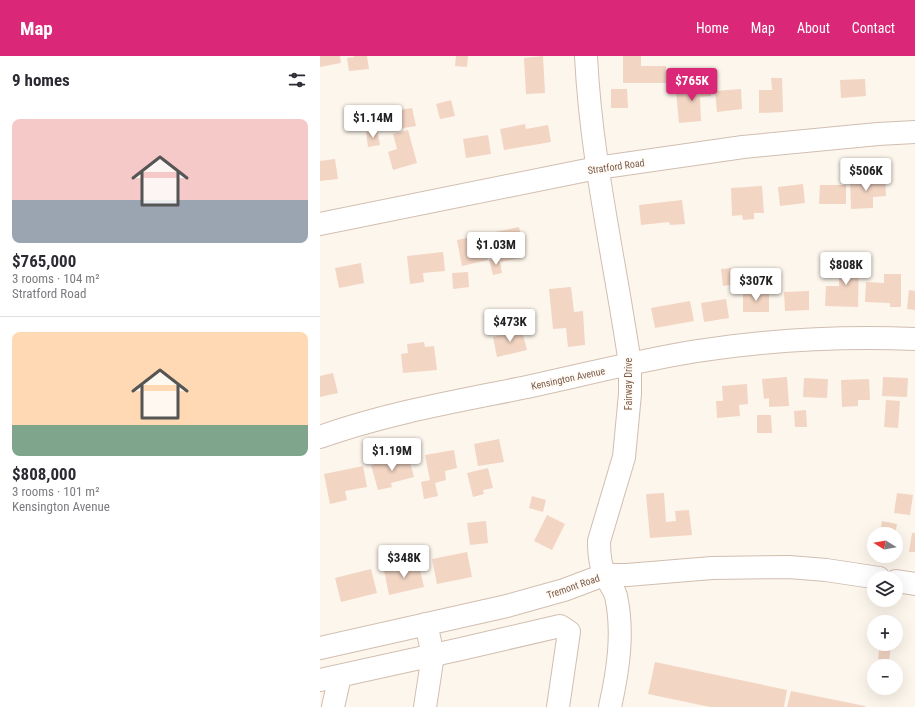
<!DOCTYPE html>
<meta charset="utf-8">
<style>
body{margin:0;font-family:"Roboto Condensed",sans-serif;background:#f2f2f3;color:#2b2b33;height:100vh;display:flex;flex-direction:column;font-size:15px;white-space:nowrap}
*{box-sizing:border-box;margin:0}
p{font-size:13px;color:#7c7c81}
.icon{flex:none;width:22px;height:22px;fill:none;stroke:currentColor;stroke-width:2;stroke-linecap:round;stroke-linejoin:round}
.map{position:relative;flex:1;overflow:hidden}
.panel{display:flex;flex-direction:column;background:#fff;width:320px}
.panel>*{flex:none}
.needle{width:26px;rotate:281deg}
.controls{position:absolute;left:547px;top:471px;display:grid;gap:8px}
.controls a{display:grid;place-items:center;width:36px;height:36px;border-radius:50%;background:#fff;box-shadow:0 4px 16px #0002;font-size:20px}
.price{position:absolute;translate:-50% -34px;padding:0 9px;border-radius:4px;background:#fff;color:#222;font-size:13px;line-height:26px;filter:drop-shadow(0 1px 2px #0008)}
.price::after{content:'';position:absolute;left:50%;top:24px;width:12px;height:9px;margin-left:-6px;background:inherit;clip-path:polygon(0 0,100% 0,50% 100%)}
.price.active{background:#db2777;color:#fff}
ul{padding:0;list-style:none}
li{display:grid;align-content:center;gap:8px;height:212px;padding:0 12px}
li+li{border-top:1px solid #e1e1e2}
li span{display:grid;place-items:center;height:124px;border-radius:8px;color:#555}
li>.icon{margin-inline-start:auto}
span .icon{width:72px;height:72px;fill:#fffc;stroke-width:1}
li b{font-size:17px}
h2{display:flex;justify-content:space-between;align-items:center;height:48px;padding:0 12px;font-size:17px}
header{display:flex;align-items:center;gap:24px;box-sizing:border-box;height:56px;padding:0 20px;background:#db2777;color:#fff}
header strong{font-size:19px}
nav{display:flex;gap:22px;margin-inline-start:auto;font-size:14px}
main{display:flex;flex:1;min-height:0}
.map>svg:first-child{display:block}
</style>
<header>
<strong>Map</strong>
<nav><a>Home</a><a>Map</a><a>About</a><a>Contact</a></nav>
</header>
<main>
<section class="panel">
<h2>9 homes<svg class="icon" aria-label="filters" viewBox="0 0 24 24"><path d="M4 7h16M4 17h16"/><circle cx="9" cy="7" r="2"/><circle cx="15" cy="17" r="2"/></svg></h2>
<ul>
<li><span style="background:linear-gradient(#f6c9c9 65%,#9aa5b1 0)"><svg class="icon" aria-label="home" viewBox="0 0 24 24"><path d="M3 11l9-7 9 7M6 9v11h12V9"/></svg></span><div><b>$765,000</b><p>3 rooms · 104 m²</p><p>Stratford Road</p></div></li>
<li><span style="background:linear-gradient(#ffd9b3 75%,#7fa58c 0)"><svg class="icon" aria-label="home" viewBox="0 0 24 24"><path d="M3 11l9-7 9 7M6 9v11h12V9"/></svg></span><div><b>$808,000</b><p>3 rooms · 101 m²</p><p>Kensington Avenue</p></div></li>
</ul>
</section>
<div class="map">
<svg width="595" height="651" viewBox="0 0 595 651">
<rect width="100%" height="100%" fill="#fdf6ec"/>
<g fill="#f3d5c3">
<path d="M 0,0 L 20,0 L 21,7 L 0,11 Z"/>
<path d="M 34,0 L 47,0 L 49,13 L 29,15 L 27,2 L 34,1 Z"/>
<path d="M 136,0 L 148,0 L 147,11 L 135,10 Z"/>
<path d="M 223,0 L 225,37 L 206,38 L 204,2 Z"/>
<path d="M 303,0 L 321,0 L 321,10 L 346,10 L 346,27 L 303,27 Z"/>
<path d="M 451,22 L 462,22 L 463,56 L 439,57 L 439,34 L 452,34 Z"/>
<path d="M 390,23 L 391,40 L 380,41 L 381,65 L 359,67 L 356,35 L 377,33 L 376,25 Z"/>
<path d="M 545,23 L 546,40 L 521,42 L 520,24 Z"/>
<path d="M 291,33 L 307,33 L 308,52 L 291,52 Z"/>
<path d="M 421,33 L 422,53 L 397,56 L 395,35 Z"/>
<path d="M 131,44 L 135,60 L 120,63 L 116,48 Z"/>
<path d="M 92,52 L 96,70 L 77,73 L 74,55 Z"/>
<path d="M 205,68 L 206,73 L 228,69 L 231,86 L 184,94 L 180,73 Z"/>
<path d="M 57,74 L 60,89 L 48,91 L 46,76 Z"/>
<path d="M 88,74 L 97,107 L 73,114 L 68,96 L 77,93 L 73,78 Z"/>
<path d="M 168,79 L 171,98 L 146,102 L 143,83 Z"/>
<path d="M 15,103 L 18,123 L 0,125 L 0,105 Z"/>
<path d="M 565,122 L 566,140 L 553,141 L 553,152 L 531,153 L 530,123 Z"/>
<path d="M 483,128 L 485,147 L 460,150 L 458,131 Z"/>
<path d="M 500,129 L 526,129 L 526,148 L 499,148 Z"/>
<path d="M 442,130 L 444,157 L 434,157 L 434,163 L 423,164 L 422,159 L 412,160 L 411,132 Z"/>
<path d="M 362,144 L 365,168 L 350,169 L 349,166 L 321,169 L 319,149 Z"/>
<path d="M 199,171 L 205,201 L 181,206 L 175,176 Z"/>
<path d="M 162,179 L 168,204 L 142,210 L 137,184 Z"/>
<path d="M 123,196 L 125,215 L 103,217 L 104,226 L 90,228 L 87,200 Z"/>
<path d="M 527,198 L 539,198 L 538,251 L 505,250 L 506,230 L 519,230 L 519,220 L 527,220 Z"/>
<path d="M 179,201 L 182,217 L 173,219 L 169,204 Z"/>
<path d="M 41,207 L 44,227 L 19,232 L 15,212 Z"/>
<path d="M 414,212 L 416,228 L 403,230 L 401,213 Z"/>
<path d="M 148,216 L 149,231 L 133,233 L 132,217 Z"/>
<path d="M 564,218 L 581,218 L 581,251 L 570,251 L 570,247 L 545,246 L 546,226 L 564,227 Z"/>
<path d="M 251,231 L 254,256 L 263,255 L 265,289 L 248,291 L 246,272 L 233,273 L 229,233 Z"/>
<path d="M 589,234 L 595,235 L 595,254 L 587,253 Z"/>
<rect x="423" y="235" width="26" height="21"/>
<path d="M 489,235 L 489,254 L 465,255 L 464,236 Z"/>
<path d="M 406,243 L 409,262 L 384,266 L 381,247 Z"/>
<path d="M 370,245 L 374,265 L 335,272 L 331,252 Z"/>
<path d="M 201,271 L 207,294 L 177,301 L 173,281 L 195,276 L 194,272 Z"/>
<path d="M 104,286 L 105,291 L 114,290 L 117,314 L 83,317 L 81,298 L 88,297 L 87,288 Z"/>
<path d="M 13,317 L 18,337 L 0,341 L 0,320 Z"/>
<path d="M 467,321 L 469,350 L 449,351 L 449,342 L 444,343 L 442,323 Z"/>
<path d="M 563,321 L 588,322 L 587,341 L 562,340 Z"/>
<path d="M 484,322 L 508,323 L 507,342 L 483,341 Z"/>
<path d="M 549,323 L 550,344 L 538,344 L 538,350 L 522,351 L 521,324 Z"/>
<path d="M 427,328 L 428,348 L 419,349 L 420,360 L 397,362 L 396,345 L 403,345 L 402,330 Z"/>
<path d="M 566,344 L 580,345 L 578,372 L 564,371 Z"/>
<path d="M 486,354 L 487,371 L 475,371 L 474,355 Z"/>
<path d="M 437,359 L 451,359 L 452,377 L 437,377 Z"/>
<path d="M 179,383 L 184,406 L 158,410 L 154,388 Z"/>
<path d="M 134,394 L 137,412 L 125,415 L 126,424 L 115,427 L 118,440 L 104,443 L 101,426 L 110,424 L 105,399 Z"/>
<path d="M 88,399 L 94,421 L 71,427 L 72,431 L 58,434 L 51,409 Z"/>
<path d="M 43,410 L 47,431 L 25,435 L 27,444 L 10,448 L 4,418 Z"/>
<path d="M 168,412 L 173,432 L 163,434 L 164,438 L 153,441 L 147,417 Z"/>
<path d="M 344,437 L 346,466 L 356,465 L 355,455 L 369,454 L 372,479 L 330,482 L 326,438 Z"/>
<path d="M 577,437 L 593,439 L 590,459 L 574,457 Z"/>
<path d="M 212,440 L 226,444 L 223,456 L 209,452 Z"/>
<path d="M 227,459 L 245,468 L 232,494 L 214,485 Z"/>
<path d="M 166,465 L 168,487 L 150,489 L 147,467 Z"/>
<path d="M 562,465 L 577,468 L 575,478 L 560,478 Z"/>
<path d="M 592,477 L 595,477 L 595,496 L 589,496 Z"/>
<path d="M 147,496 L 152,521 L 117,528 L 112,503 Z"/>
<path d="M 98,506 L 104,531 L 69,539 L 64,514 Z"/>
<path d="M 51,513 L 57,537 L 21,546 L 15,522 Z"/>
<path d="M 560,588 L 571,590 L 569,605 L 558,603 Z"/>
<path d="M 335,606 L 467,634 L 464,651 L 390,651 L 328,638 Z"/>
<path d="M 471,635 L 545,650 L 545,651 L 467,651 Z"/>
</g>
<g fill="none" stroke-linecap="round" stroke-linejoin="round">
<g stroke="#d1beb0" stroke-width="24">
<g id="minor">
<path d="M 266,0 C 271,104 295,205 310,308 L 310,338 L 304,401 L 279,485 C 279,496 280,511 286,521 C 289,527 294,533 296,540 C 304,577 298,615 290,651"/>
<path d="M 0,168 L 277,112 L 423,91 L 558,78 L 595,76"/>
<path d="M 0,381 C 67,357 138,345 207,331 C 263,319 320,304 377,295 C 449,284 522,280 595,283"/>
<path d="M 576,525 L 595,528"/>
<path d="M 0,592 L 187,550 L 244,534 L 284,519 L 307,519 L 392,512 L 469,511 L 506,514 L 559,522"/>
<path d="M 0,624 L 141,593 L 240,570 L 249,576 L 238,651"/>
<path d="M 13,651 L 20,620"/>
<path d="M 105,651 L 113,599 L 106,568"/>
</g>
</g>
<use href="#minor" stroke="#fff" stroke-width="22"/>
</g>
<g text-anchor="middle" stroke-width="3" stroke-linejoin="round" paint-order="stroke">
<g font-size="10" fill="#7a5c4d" stroke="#fffaf3">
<text transform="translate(296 110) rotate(-8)" y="4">Stratford Road</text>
<text transform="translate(248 322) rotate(-12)" y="4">Kensington Avenue</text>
<text transform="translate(308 328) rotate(-90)" y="4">Fairway Drive</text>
<text transform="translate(253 530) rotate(-19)" y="4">Tremont Road</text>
</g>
</g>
</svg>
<div class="controls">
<a><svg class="needle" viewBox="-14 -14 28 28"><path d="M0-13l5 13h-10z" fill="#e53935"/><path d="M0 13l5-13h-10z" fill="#7c7c81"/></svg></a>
<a><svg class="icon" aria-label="layers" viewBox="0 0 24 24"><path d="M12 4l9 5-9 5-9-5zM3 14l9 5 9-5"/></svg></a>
<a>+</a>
<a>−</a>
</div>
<b class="price active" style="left:372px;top:46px">$765K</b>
<b class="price" style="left:53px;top:83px">$1.14M</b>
<b class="price" style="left:546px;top:136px">$506K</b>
<b class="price" style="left:176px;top:210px">$1.03M</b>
<b class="price" style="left:526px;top:230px">$808K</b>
<b class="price" style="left:436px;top:246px">$307K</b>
<b class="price" style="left:190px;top:287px">$473K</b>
<b class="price" style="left:72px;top:416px">$1.19M</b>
<b class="price" style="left:84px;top:523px">$348K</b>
</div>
</main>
